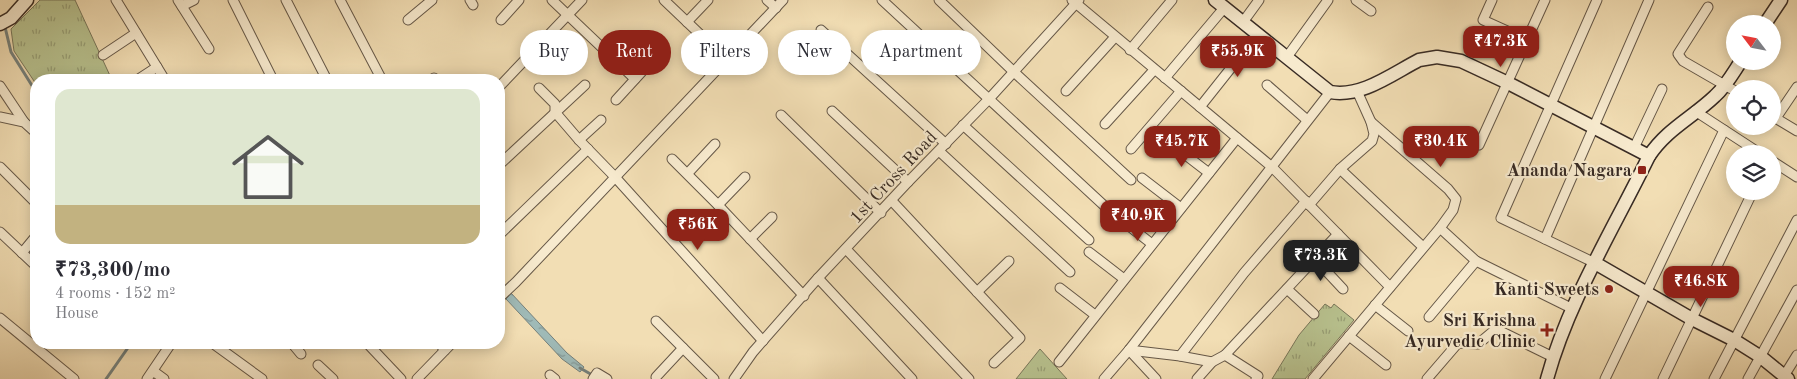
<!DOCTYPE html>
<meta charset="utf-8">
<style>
body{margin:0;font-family:"Old Standard TT",serif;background:#f7f7f7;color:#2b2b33;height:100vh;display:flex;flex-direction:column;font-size:19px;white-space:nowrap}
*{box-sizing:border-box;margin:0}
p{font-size:16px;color:#7c7c81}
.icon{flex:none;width:28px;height:28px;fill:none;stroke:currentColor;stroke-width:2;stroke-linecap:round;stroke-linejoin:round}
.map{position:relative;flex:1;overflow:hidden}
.side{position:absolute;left:30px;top:74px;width:475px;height:275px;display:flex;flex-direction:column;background:#fff;border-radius:20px;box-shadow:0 2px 12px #0003}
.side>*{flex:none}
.guide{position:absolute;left:520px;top:30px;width:475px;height:45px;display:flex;gap:10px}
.needle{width:32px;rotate:302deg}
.fabs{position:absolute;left:1726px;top:15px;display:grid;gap:10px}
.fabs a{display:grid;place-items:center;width:55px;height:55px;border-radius:50%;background:#fff;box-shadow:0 2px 12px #0003;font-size:25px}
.price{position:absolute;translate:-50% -42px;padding:0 11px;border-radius:10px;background:#8f2418;color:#fff;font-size:16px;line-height:32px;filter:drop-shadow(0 1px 2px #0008)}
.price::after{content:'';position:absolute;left:50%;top:30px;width:15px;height:11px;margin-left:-8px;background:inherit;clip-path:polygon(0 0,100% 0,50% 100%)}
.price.selected{background:#222;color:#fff}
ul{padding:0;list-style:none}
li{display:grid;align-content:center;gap:10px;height:265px;padding:0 25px}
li+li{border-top:1px solid #e1e1e2}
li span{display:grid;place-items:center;height:155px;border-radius:15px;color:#555}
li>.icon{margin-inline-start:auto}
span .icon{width:90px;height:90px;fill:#fffc;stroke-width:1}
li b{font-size:21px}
.tag{padding:0 18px;border-radius:22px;background:#fff;box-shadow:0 2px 12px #0003;font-size:18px;line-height:45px}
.tag.selected{background:#8f2418;color:#fff}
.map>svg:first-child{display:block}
</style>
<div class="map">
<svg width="1797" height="379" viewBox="0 0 1797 379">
<defs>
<pattern id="grass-tufts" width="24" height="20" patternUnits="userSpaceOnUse" patternTransform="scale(1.25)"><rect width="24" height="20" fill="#b8c28f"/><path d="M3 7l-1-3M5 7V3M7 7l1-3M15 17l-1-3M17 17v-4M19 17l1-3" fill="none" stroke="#979e75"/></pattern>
<pattern id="water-ripples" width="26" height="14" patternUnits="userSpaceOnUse" patternTransform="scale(1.25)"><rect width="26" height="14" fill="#9fbab7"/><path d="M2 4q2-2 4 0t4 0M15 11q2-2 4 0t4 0" fill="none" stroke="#839795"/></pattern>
</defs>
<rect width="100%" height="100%" fill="#f2deb4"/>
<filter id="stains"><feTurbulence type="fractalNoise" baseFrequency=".004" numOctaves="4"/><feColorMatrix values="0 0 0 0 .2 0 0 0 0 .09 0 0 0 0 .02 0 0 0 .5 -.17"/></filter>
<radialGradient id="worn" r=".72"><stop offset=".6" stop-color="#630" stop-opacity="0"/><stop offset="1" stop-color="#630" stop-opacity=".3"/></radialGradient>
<g fill="url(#grass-tufts)" stroke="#78765a">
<path d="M 40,0 L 75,0 L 112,80 L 36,80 L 36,84 L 14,51 L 11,29 Z"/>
<path d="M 1325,304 L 1331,308 L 1334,304 L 1354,320 L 1305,379 L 1272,379 L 1299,335 Z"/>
<path d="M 1040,349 L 1067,379 L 1016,379 Z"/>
</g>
<path fill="url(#water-ripples)" stroke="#76817c" d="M 511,293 L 567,353 L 584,367 L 580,372 L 562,359 L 506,299 Z"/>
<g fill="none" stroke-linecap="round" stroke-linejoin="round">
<g stroke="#76817c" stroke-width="3">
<path d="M 5,27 L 11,52 L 36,92"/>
<path d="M 580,368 L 594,376"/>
<path d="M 106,379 L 132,342"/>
</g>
<g stroke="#665848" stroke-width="11">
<g id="street">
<path d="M 116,0 L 165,80"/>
<path d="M 178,0 L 209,49"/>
<path d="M 233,0 L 273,80"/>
<path d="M 286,0 L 327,80"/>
<path d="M 340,0 L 382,80"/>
<path d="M 470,0 L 473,5"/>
<path d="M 552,0 L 635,79"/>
<path d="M 664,0 L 727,60"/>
<path d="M 767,0 L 776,8"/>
<path d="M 882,0 L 1111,212 L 1152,244"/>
<path d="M 939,0 L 1014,72 L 1131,180"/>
<path d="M 1072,0 L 1272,167 L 1390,287"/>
<path d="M 1356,0 L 1371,11"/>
<path d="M 1492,0 L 1483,20 L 1527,40"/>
<path d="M 182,6 L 194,0"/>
<path d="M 1708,7 L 1678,54 L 1683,61 L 1735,91"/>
<path d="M 408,20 L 432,0"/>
<path d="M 501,20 L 519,0"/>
<path d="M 687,22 L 708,0"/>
<path d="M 1243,22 L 1259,0"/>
<path d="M 821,30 L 946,144"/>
<path d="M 1130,50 L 1172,0"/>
<path d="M 103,55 L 136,33"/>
<path d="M 1287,57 L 1328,0"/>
<path d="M 1165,78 L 1224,8"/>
<path d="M 137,80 L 157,67"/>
<path d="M 432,80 L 434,78"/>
<path d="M 1267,85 L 1307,120"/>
<path d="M 0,86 L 24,122"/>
<path d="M 499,87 L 582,0"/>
<path d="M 539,88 L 555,104 L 555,112 L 579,140 L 615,177 L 763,341"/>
<path d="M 1066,91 L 1115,37"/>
<path d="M 616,100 L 659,53"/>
<path d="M 1200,107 L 1258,34"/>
<path d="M 832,111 L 908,182"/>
<path d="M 1695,111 L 1761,154"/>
<path d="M 781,115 L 881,213"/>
<path d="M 1772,116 L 1797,131"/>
<path d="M 0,117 L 24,122 L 36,133"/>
<path d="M 1776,118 L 1797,87"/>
<path d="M 1105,124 L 1154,70"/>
<path d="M 963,125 L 1089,240"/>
<path d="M 579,140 L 601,120"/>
<path d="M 1170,143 L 1209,173"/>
<path d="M 1479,145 L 1545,0"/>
<path d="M 1634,148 L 1662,89"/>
<path d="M 1131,149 L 1181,91"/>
<path d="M 939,151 L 1070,272"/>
<path d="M 672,159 L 718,205 L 804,296"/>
<path d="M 1772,161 L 1797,177"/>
<path d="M 499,165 L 585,85"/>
<path d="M 0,167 L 36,203"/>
<path d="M 1340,169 L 1423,247"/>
<path d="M 688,173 L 715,144"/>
<path d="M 1142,178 L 1181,208"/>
<path d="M 892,201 L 1020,338 L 994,363"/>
<path d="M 718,205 L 745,177"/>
<path d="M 1309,205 L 1340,169 L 1372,141 L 1374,134 L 1371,122 L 1357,91"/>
<path d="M 1440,228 L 1476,261 L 1573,309"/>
<path d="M 0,232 L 36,266"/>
<path d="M 499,235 L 588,149"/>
<path d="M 750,239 L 772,217"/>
<path d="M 1545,239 L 1649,0"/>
<path d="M 846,249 L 969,379"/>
<path d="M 1089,252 L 1124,279"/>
<path d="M 22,253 L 36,236"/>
<path d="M 1315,259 L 1343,289"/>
<path d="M 1595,263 L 1501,218 L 1597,0"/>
<path d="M 818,278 L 912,379"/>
<path d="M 1060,288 L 1095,315"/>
<path d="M 1287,289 L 1314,314"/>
<path d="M 977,292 L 1009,261"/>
<path d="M 499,298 L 516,282 L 783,0"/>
<path d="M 1375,305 L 1408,331"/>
<path d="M 1429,317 L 1476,261"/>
<path d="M 0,318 L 74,379"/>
<path d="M 656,321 L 714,379"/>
<path d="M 1349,336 L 1386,365"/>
<path d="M 211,342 L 262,379"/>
<path d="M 291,342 L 301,354"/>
<path d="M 366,342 L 401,379"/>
<path d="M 438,342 L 445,350"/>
<path d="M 1129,350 L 1180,356 L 1212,362"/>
<path d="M 1129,350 L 1156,379"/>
<path d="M 1225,355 L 1258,376 L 1256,379"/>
<path d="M 1180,356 L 1244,273 L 1306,201"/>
<path d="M 1059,362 L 1237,138"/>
<path d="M 318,365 L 333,379"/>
<path d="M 153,371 L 164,379"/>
<path d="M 550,375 L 555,379"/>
<path d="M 1784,376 L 1797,355"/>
<path d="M 656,377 L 683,348"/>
<path d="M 147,379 L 172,342"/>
<path d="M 417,379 L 453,342"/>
<path d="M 593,379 L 597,373 L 607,379"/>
<path d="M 734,379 L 753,352 L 818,278 L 908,182 L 989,99 L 1079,0"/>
<path d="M 1104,379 L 1129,350 L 1330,92"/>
<path d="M 1197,379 L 1212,362 L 1225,355 L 1338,234"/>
<path d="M 1313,379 L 1440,228 L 1453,210 L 1456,199 L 1448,189 L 1371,122"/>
<path d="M 1427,379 L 1458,343 L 1478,344 L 1496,329 L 1553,357"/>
<path d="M 1605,379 L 1724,130"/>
<path d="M 1663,379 L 1753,191"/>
<path d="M 1714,379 L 1797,220"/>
<path d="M 1748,379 L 1797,290"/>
</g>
</g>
<g stroke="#382b24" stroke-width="15">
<g id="secondary">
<path d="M 1215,0 L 1330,92 C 1361,98 1392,74 1419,60 L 1437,57 L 1461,61 L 1508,83 L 1649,156"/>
<path d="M 0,24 L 11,18 L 27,0"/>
<path d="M 1765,24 L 1781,0"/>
<path d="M 1595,263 L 1692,319 L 1734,340 L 1761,357 L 1788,379"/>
<path d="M 1547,379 C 1568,302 1614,228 1649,156 C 1667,129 1692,118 1715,96 C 1726,86 1733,73 1741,61"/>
</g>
</g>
<use href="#street" stroke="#f7eace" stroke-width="9"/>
<use href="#secondary" stroke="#f7eace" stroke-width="12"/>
</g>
<g fill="#8f2418" stroke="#f7eace" stroke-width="2">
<rect x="1637" y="165" width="10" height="10" rx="2.5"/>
<circle cx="1609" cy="289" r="5"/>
<path d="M1544.5 322.5h5v5h5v5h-5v5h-5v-5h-5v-5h5z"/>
</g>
<g text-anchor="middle" stroke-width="4.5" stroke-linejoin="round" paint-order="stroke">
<g font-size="18" font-weight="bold" fill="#382b24" stroke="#f7eace" text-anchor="end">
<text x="1632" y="176">Ananda Nagara</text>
<text x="1599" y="295">Kanti Sweets</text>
<text x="1536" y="326">Sri Krishna<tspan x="1536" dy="21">Ayurvedic Clinic</tspan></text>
</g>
<g font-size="18" fill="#382b24" stroke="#f7eace">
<text transform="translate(893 177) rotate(-47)" y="6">1st Cross Road</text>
</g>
</g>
<rect width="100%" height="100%" filter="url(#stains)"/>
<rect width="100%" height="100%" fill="url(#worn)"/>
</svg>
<div class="fabs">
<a><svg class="needle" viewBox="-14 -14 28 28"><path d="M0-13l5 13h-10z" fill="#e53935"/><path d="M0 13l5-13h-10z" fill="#7c7c81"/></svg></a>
<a><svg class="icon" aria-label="locate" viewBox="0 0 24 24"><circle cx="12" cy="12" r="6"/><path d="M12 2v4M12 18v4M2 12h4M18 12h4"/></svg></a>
<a><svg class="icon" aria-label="layers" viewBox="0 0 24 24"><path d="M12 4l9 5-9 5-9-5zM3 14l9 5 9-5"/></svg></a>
</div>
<b class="price" style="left:1501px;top:68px">₹47.3K</b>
<b class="price" style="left:1238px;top:78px">₹55.9K</b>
<b class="price" style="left:1182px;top:168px">₹45.7K</b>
<b class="price" style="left:1441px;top:168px">₹30.4K</b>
<b class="price" style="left:1138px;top:242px">₹40.9K</b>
<b class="price" style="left:698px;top:251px">₹56K</b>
<b class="price selected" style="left:1321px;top:282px">₹73.3K</b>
<b class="price" style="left:1701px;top:308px">₹46.8K</b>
<div class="guide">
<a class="tag">Buy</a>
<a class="tag selected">Rent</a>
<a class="tag">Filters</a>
<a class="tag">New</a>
<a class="tag">Apartment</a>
</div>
<section class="side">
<ul>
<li><span style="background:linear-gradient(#dfe7d0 75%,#c2b280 0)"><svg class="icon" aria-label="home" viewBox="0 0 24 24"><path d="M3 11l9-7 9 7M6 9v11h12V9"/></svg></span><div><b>₹73,300/mo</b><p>4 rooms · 152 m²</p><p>House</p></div></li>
</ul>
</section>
</div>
